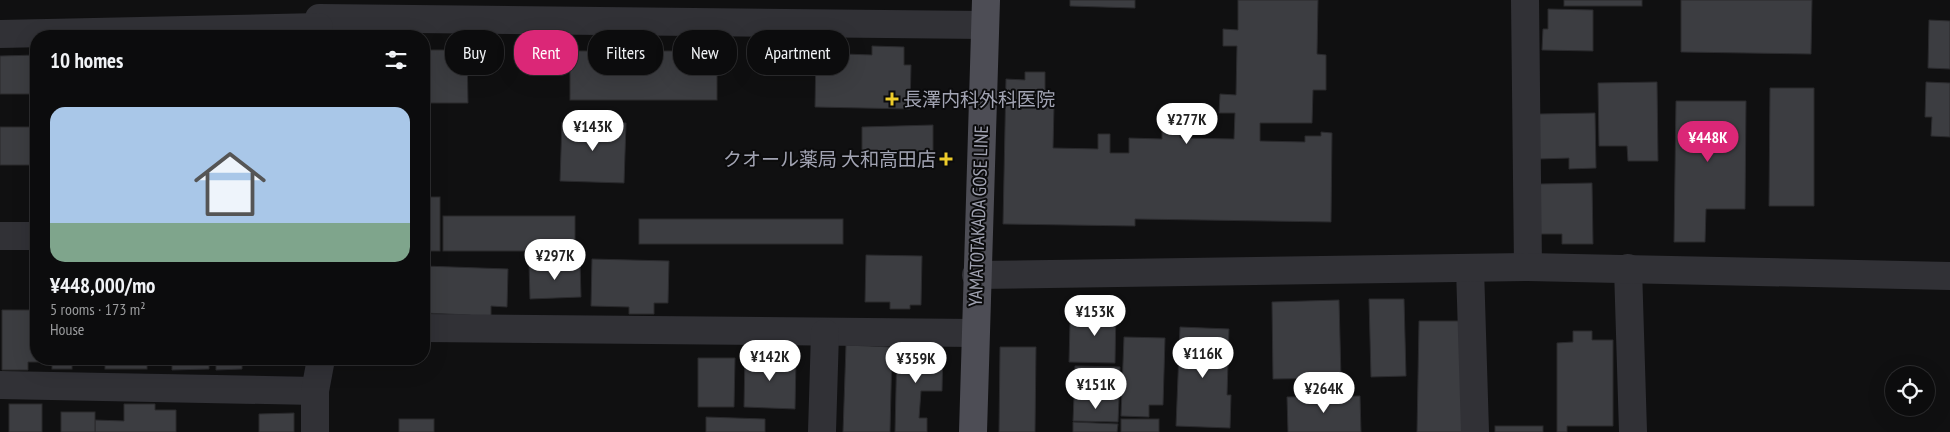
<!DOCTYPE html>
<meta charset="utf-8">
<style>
body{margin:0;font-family:"PT Sans Narrow","Noto Sans JP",sans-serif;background:#1a1a1b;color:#f1f3f6;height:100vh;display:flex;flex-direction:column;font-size:19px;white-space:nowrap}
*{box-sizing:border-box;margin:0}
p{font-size:16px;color:#9a9b9d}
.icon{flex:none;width:28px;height:28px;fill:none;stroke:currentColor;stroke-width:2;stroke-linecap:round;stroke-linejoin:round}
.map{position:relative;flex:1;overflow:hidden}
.side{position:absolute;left:30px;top:30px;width:400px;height:335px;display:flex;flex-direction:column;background:#0c0c0d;border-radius:20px;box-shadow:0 5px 20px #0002,0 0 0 1px #2c2c2e}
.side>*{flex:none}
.banner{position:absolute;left:445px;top:30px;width:475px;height:45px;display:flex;gap:10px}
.tools{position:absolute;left:1885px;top:366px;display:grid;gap:10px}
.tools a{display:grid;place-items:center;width:50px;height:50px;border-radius:50%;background:#0c0c0d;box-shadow:0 5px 20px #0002,0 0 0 1px #2c2c2e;font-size:25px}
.price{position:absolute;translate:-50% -42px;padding:0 11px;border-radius:18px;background:#fff;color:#222;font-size:16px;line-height:32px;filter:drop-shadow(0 1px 2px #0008)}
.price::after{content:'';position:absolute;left:50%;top:30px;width:15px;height:11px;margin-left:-8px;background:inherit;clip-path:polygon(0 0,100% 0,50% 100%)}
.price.active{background:#db2777;color:#fff}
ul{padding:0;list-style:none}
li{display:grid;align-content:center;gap:10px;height:265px;padding:0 20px}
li+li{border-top:1px solid #2c2c2e}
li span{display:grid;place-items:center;height:155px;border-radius:15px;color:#555}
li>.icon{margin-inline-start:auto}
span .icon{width:90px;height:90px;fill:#fffc;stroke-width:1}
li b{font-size:21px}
h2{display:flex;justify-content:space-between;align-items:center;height:60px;padding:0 20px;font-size:21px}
.tag{padding:0 18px;border-radius:20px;background:#0c0c0d;box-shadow:0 5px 20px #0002,0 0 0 1px #2c2c2e;font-size:18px;line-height:45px}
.tag.active{background:#db2777;color:#fff}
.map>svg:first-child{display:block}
</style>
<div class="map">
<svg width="1950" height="432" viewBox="0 0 1950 432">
<rect width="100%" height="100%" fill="#101011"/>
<g fill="#3c3d41" stroke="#2a2a2d">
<path d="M 1070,0 L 1135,0 L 1135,8 L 1070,6 Z"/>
<path d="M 1238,0 L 1318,0 L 1317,54 L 1326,55 L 1326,90 L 1313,90 L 1312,123 L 1260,123 L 1260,141 L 1305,142 L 1305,136 L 1321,136 L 1321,132 L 1332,133 L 1331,222 L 1135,219 L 1135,226 L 1003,224 L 1006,79 L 1025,80 L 1025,72 L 1045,72 L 1045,105 L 1054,105 L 1053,148 L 1098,149 L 1098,134 L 1110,134 L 1110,153 L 1129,153 L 1129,138 L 1162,139 L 1162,120 L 1180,120 L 1180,138 L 1234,139 L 1235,113 L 1219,113 L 1220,94 L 1236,95 L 1237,46 L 1223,46 L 1223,29 L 1238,30 Z"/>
<rect x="1564" y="0" width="78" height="6"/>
<path d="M 1681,0 L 1812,0 L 1811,54 L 1681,52 Z"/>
<path d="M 1548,9 L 1593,10 L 1593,51 L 1542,50 L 1543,29 L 1548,29 Z"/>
<path d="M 1929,20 L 1950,21 L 1950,69 L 1928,68 Z"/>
<path d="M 872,46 L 904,47 L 904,65 L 911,65 L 910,109 L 815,107 L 816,53 L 872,55 Z"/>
<path d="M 424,50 L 467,50 L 468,103 L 424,103 Z"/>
<rect x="570" y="51" width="147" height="49"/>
<path d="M 36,55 L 36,94 L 0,94 L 0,56 Z"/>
<path d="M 1657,82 L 1658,161 L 1628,161 L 1627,146 L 1599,146 L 1598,83 Z"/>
<path d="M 1926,82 L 1950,83 L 1950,137 L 1931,136 L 1932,117 L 1925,117 Z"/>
<path d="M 1770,88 L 1814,88 L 1814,206 L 1769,206 Z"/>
<path d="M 1676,101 L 1746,101 L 1745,209 L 1706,209 L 1705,242 L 1674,242 Z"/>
<path d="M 1595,113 L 1596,168 L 1569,169 L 1569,158 L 1539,159 L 1539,114 Z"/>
<path d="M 562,122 L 626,123 L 624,183 L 560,181 Z"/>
<path d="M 933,125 L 933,151 L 862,153 L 862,127 Z"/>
<rect x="0" y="127" width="36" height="38"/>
<path d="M 1592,183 L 1593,244 L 1562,244 L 1562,234 L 1540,234 L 1540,184 Z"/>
<rect x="424" y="197" width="16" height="54"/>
<rect x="443" y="216" width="132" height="35"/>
<rect x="639" y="219" width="204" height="25"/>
<path d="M 866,255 L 922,256 L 921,305 L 910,305 L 910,309 L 890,309 L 890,302 L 865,302 Z"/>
<path d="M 592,259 L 669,261 L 668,303 L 654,303 L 654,314 L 629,314 L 629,307 L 591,306 Z"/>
<path d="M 580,263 L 581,297 L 530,299 L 529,264 Z"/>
<path d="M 424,266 L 508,269 L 507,307 L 491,306 L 491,319 L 469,315 L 424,313 Z"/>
<path d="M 1369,299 L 1404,299 L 1406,376 L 1371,377 Z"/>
<path d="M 1339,300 L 1341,378 L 1273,379 L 1272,302 Z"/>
<path d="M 1093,304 L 1116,305 L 1115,363 L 1069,362 L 1070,323 L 1093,323 Z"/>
<path d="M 2,310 L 36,310 L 36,359 L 44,359 L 44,362 L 28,362 L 28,370 L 2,370 Z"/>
<path d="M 1419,321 L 1464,321 L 1462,432 L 1417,432 Z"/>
<path d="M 1180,327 L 1229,329 L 1227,395 L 1231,395 L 1230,428 L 1176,426 Z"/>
<path d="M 1573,331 L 1592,331 L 1592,340 L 1613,340 L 1613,426 L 1567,426 L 1567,432 L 1557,432 L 1557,343 L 1573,342 Z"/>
<path d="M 1124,337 L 1165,338 L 1163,405 L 1149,405 L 1149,417 L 1121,416 Z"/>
<path d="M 846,345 L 892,347 L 890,432 L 843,432 Z"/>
<path d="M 897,345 L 943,347 L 942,391 L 921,391 L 919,418 L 927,418 L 927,432 L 895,432 Z"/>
<path d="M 1000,347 L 1036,347 L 1035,432 L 999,432 Z"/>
<path d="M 745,355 L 796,357 L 795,409 L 744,407 Z"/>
<path d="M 698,358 L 735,358 L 734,407 L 698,407 Z"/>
<rect x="52" y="359" width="20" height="10"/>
<rect x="105" y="359" width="42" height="10"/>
<path d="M 172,359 L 209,359 L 209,369 L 172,370 Z"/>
<path d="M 216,359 L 288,359 L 288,361 L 242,362 L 242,369 L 216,370 Z"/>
<path d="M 1075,366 L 1120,367 L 1119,395 L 1074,393 Z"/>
<path d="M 1360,396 L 1361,432 L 1288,432 L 1287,397 Z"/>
<path d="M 1074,397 L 1119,398 L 1118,422 L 1073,421 Z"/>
<rect x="9" y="404" width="33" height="28"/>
<path d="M 124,404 L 155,404 L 155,410 L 176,410 L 176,432 L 95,432 L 95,420 L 124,421 Z"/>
<rect x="61" y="412" width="34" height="20"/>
<path d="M 294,413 L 294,432 L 259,432 L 259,414 Z"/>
<path d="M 706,417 L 765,419 L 765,432 L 706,432 Z"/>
<rect x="399" y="419" width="35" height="13"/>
<rect x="1121" y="419" width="38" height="13"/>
<path d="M 1073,422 L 1118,424 L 1117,432 L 1073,432 Z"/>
<rect x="1495" y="426" width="48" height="6"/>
</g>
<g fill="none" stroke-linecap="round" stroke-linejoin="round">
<g stroke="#313136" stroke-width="28">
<path d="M 1525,0 L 1528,267"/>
<path d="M 319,18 L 984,25"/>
<path d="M 0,34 L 319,27"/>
<path d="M 0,236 L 36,236"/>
<path d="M 1470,268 L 1475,432"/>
<path d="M 1628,268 L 1633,432"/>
<path d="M 976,275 L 1528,267 L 1950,276"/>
<path d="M 424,328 L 975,333"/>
<path d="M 0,385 L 315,391"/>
<path d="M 315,432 L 315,391 L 321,359"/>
<path d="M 822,432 L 825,333"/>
</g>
<path stroke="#4d4d55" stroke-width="28" d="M 973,432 L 986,0"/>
</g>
<g fill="#edcc2b" stroke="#0b0b0c" stroke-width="2">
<path d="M889.5 91.5h5v5h5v5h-5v5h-5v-5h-5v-5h5z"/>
<path d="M943.5 151.5h5v5h5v5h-5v5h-5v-5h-5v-5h5z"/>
</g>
<g text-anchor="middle" stroke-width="4" stroke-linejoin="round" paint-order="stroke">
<g font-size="19" fill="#a1a3b2" stroke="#0b0b0c" text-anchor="start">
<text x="903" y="106">長澤内科外科医院</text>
<text x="936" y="166" text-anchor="end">クオール薬局 大和高田店</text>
</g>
<g font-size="19" fill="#a1a3b2" stroke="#0b0b0c">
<text transform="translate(978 216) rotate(-88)" y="7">YAMATOTAKADA GOSE LINE</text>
</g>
</g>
</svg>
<div class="tools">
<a><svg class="icon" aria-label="locate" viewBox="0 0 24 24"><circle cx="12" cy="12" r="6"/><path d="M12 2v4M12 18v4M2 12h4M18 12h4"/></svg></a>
</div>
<b class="price" style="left:1187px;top:145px">¥277K</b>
<b class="price" style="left:593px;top:152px">¥143K</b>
<b class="price active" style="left:1708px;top:163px">¥448K</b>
<b class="price" style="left:555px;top:281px">¥297K</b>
<b class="price" style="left:1095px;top:337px">¥153K</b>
<b class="price" style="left:1203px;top:379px">¥116K</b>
<b class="price" style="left:770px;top:382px">¥142K</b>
<b class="price" style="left:916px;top:384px">¥359K</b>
<b class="price" style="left:1096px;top:410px">¥151K</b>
<b class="price" style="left:1324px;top:414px">¥264K</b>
<div class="banner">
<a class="tag">Buy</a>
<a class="tag active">Rent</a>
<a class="tag">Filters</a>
<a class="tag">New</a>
<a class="tag">Apartment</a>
</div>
<section class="side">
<h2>10 homes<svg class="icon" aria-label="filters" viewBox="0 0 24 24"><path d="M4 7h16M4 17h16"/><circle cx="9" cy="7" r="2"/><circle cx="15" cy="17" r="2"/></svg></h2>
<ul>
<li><span style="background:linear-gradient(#a9c7e8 75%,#7fa58c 0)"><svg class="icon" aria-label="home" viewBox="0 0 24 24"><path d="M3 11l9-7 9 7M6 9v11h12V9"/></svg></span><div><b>¥448,000/mo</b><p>5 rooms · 173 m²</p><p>House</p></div></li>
</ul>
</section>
</div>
